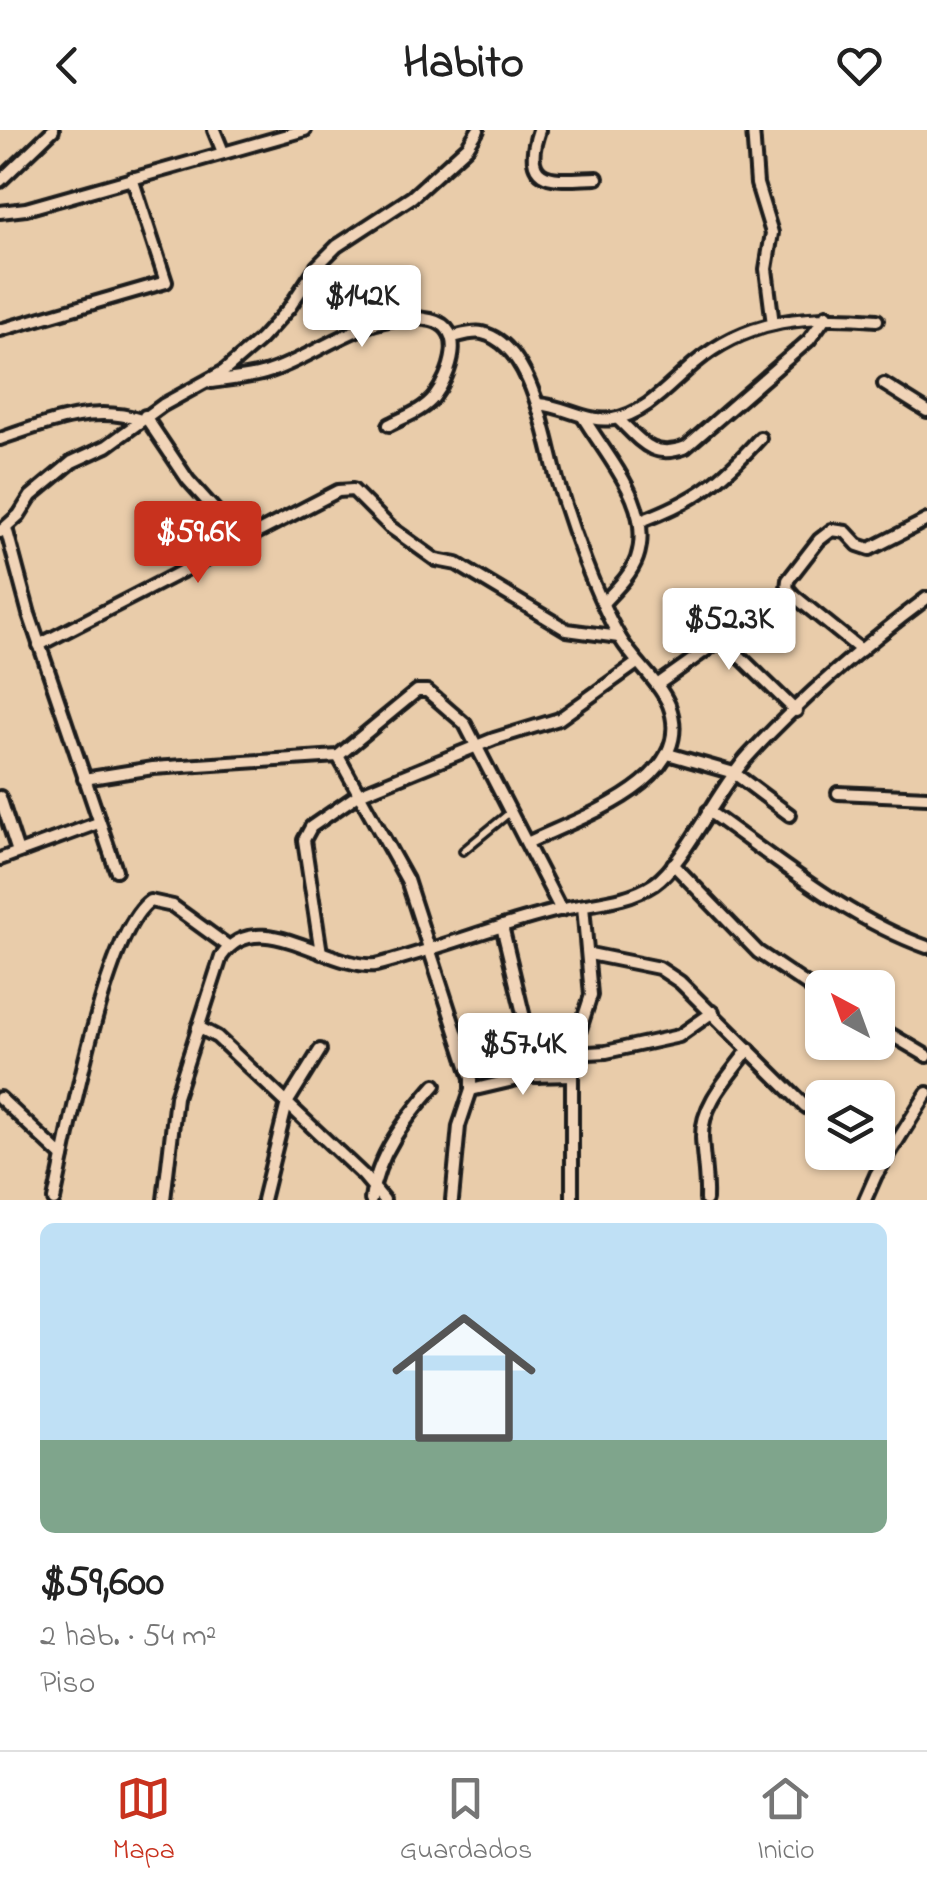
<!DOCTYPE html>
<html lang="es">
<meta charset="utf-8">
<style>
body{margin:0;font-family:"Indie Flower",sans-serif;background:#f2f2f2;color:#222;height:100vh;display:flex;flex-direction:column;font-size:38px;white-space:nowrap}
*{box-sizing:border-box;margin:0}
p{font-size:32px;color:#767676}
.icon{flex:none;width:55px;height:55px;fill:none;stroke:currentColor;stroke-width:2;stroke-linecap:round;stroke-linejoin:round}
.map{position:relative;height:1070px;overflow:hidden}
.side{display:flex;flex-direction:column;background:#fff;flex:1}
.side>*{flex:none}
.needle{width:65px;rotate:319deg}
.controls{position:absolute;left:805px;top:840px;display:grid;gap:20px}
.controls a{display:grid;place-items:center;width:90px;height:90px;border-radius:15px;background:#fff;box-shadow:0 2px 8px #0004;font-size:50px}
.price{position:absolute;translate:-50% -85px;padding:0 22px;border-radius:10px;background:#fff;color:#222;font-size:32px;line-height:65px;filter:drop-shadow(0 2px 5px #0008)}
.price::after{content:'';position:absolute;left:50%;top:60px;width:30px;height:22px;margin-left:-15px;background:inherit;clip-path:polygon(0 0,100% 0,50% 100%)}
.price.on{background:#c8321e;color:#fff}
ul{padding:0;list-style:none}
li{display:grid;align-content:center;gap:20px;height:530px;padding:0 40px}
li span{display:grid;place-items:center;height:310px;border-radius:15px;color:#555}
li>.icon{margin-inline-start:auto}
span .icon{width:180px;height:180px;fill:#fffc;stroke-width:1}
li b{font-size:42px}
header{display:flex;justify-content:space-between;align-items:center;height:130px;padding:0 40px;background:#fff;font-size:45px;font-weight:700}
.menu{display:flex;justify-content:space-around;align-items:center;height:140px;border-top:2px solid #e0e0e0;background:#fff;font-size:28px;color:#767676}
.menu a{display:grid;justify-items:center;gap:5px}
.menu .on{color:#c8321e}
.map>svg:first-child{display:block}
</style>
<header><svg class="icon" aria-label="back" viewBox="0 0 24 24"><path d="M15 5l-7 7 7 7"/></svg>Habito<svg class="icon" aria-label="heart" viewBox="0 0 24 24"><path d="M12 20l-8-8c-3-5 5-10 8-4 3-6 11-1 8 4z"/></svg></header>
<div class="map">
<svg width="927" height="1070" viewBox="0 0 927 1070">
<rect width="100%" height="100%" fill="#e9ccaa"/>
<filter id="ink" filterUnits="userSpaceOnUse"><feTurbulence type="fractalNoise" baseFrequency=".01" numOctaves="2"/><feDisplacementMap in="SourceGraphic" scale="20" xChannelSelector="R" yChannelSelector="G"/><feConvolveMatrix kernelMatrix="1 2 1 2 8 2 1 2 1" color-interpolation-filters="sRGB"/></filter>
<g filter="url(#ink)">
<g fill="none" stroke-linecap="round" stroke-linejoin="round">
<g stroke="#1c1c1c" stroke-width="12">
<path id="lane" d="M 463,721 L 509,683"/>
</g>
<g stroke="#1c1c1c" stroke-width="18">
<g id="street">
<path d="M 214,0 L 223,22"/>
<path d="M 539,0 C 519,58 557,49 597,48"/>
<path d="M 753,0 L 757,54 L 772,103 L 766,139 L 773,194"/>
<path d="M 0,51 L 53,0"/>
<path d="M 0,82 L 26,79 L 305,0"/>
<path d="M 0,200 L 166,152 L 132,48"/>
<path d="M 453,207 C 461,205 474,201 482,203 C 534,215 546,313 558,353 C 572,399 596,467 620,508 C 634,532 658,550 669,575 C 698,651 578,688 527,713"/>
<path d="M 211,252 C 229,249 248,248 265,243 C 319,227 370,176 431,190 C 468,198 450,246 434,267 C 423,281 404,287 389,295"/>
<path d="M 884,254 L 927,281"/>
<path d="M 538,274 C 565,276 587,293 613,289 C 646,284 670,254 695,233 C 748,188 811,184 877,190"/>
<path d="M 145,286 L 188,350 L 242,410"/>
<path d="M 583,287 C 608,329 654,377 637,428 C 631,445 616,459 604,472"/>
<path d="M 618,289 C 641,311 652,330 686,317 L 809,210 L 827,185"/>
<path d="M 0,309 C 46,293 93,274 141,290"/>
<path d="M 641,391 C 697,370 720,352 760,308"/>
<path d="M 6,398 L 29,484 L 116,740"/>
<path d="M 0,402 L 19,385 L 31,366 L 72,332 L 107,316 L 163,275 L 223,242 L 260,210 L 289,178 L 317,136 L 337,116 L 412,67 L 468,16 L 478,0"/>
<path d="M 39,515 L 338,361 L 353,360 L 390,397 L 436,430 L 457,434 L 567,500 L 619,507"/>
<path d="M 861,520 L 794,466 L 787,458 L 788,450 L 819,410 L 832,400 L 846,402 L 858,415 L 870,419 L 927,390"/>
<path d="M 657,555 L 716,513 L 727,514 L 796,581"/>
<path d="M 668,624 L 734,643 L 790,685"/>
<path d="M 338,626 L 407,750 L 471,948 L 471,960 L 459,996 L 452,1070"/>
<path d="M 84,649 L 153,638 L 338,626 L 417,561 L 427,561 L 465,594 L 561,780"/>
<path d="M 838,663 L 927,667"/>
<path d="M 0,667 L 18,722"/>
<path d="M 708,681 C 778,730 846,788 927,817"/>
<path d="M 0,729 L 98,693"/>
<path d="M 673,734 L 758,822 L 822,865"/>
<path d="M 502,796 L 538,946"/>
<path d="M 321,823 L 304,710 L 311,697 L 359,664 L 494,609 L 559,589 L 637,533"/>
<path d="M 590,824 L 659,838 L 680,852 L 805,976 L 822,988"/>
<path d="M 198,897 L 217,907 L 363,1045 L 384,1070"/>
<path d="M 878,897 L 927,926"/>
<path d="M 572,924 L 606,922 L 679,906 L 713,882"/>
<path d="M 471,960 L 530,946 L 572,945"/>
<path d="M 0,968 L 63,1027"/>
<path d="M 54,1070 C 67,1012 105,801 150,771 L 173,776 L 228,816"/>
<path d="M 164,1070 L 176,967 L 221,827 C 257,773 327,839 376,835 C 438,819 497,795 559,780 C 592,772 625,773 654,754 C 684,734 719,657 749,625 C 802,568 865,514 927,468"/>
<path d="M 263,1070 L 287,973 L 320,920"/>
<path d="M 371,1070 C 377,1025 406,988 435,955"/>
<path d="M 572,1070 L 572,924 L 591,865 L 583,776"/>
<path d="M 706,1070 C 707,1048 703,1029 702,1007 C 701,974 731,944 749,919"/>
<path d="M 865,1070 L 876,1045 L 927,963"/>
</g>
</g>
<use href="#lane" stroke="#f1d4b8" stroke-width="5"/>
<use href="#street" stroke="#f1d4b8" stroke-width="10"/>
</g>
</g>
</svg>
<div class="controls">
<a><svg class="needle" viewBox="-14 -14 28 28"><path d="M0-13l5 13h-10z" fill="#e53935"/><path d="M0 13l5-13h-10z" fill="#767676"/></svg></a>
<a><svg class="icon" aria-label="layers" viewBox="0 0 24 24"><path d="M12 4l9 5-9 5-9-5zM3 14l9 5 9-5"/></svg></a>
</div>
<b class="price" style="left:362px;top:220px">$142K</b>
<b class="price on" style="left:198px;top:456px">$59.6K</b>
<b class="price" style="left:729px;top:543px">$52.3K</b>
<b class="price" style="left:523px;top:968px">$57.4K</b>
</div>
<section class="side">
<ul>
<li><span style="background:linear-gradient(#bfe0f5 70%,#7fa58c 0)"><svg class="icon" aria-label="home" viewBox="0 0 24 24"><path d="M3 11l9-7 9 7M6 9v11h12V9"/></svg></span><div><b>$59,600</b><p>2 hab. · 54 m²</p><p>Piso</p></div></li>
</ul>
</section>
<nav class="menu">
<a class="on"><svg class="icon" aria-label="map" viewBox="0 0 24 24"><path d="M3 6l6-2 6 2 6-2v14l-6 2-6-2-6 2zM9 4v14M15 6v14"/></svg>Mapa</a>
<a><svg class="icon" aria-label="saved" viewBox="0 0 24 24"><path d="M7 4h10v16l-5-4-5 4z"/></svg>Guardados</a>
<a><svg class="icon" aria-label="home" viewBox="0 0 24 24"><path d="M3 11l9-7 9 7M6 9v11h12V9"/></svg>Inicio</a>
</nav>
